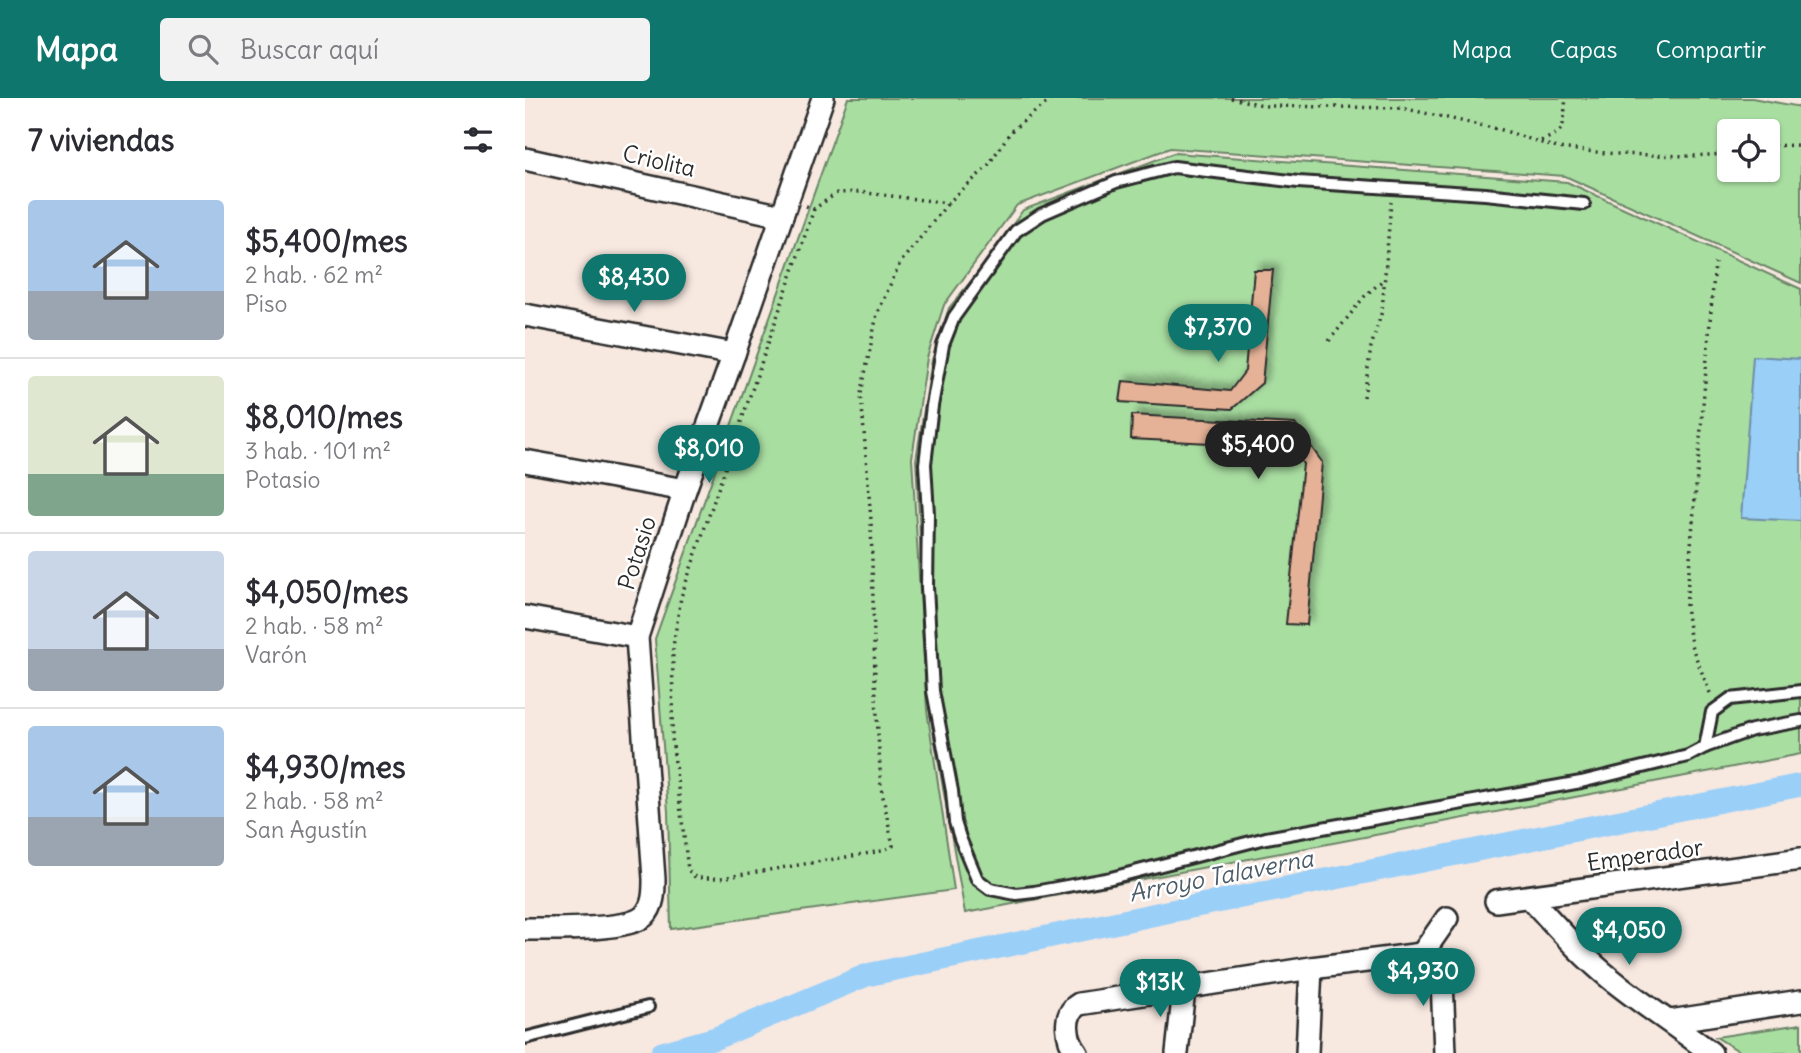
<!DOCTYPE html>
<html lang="es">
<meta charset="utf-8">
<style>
body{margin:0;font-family:Delius,sans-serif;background:#f2f2f3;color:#2b2b33;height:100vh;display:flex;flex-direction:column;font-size:26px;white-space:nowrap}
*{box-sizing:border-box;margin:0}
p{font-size:23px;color:#7c7c81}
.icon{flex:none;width:38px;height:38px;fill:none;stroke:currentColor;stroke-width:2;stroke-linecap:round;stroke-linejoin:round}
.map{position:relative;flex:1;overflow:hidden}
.sheet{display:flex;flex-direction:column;background:#fff;width:525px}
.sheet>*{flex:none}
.tools{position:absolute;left:1192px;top:21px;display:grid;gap:14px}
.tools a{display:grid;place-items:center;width:63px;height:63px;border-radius:7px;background:#fff;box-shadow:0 2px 5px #0004;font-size:35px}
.price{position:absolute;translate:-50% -60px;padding:0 16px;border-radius:24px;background:#0f766e;color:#fff;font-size:23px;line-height:46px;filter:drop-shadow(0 2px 4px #0008)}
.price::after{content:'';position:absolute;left:50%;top:42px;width:21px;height:16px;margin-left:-10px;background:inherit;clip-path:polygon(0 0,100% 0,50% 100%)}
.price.selected{background:#222;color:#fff}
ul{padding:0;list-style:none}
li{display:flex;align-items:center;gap:21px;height:175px;padding:0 28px}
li+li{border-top:2px solid #e1e1e2}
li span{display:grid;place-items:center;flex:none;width:196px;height:140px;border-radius:7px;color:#555}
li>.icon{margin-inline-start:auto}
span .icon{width:84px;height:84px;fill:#fffc;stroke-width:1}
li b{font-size:30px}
h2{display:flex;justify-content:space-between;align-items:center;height:84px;padding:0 28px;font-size:30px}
header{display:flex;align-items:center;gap:42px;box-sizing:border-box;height:98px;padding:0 35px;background:#0f766e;color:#fff}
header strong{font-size:33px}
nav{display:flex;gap:38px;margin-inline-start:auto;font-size:24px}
.search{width:490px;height:63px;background:#f2f2f3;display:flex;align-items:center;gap:18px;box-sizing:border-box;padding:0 24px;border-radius:7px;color:#7c7c81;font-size:26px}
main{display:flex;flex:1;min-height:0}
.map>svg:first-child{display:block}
</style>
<header>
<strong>Mapa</strong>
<div class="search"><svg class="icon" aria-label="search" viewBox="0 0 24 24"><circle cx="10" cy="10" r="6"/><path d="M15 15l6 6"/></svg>Buscar aquí</div>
<nav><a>Mapa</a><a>Capas</a><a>Compartir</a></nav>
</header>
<main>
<section class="sheet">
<h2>7 viviendas<svg class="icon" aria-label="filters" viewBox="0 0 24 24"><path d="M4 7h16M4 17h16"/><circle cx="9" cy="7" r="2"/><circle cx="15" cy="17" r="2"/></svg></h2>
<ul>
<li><span style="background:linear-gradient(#a9c7e8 65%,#9aa5b1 0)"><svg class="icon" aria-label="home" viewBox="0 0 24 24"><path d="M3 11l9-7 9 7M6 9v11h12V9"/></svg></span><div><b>$5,400/mes</b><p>2 hab. · 62 m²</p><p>Piso</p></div></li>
<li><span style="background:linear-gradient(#dfe7d0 70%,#7fa58c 0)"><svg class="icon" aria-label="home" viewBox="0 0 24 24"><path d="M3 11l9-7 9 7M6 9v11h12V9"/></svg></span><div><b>$8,010/mes</b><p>3 hab. · 101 m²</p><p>Potasio</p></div></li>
<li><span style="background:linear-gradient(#c9d6e8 70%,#9aa5b1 0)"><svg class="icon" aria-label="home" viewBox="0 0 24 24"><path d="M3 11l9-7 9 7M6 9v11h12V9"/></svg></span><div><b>$4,050/mes</b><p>2 hab. · 58 m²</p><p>Varón</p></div></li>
<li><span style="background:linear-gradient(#a9c7e8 65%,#9aa5b1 0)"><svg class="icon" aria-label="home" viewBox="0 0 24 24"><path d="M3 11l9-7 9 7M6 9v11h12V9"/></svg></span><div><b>$4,930/mes</b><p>2 hab. · 58 m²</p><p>San Agustín</p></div></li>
</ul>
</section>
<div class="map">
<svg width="1276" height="955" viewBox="0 0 1276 955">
<defs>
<filter id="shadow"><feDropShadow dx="6" dy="-6" stdDeviation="3.5" flood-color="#0004"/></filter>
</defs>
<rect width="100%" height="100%" fill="#f7e8e0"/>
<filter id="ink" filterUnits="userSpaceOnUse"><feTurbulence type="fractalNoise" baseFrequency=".0143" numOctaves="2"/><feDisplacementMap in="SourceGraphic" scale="14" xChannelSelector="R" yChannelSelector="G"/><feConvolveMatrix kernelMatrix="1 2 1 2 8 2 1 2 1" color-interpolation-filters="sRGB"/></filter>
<g filter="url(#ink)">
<g fill="#a9dea1" stroke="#6a8466" stroke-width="2" fill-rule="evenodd">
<path d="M 323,0 L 1227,0 L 1276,9 L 1276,185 L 1040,78 L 645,50 L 492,107 L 419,207 L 402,260 L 387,360 L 402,612 L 429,792 L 146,831 L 143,714 L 130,541 ZM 1204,33 L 1242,33 L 1242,72 L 1204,72 Z"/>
<path d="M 649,55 L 1042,84 L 1276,191 L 1276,656 L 440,815 L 404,610 L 391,362 L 407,262 L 424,210 L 457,170 L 498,112 Z"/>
<path d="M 1276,926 L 1276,955 L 1217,955 L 1191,939 Z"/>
</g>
<path fill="#9acff8" stroke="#6e8da6" stroke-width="2" d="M 1228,258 L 1276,261 L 1276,423 L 1216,420 Z"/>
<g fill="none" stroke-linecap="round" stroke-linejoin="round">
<path stroke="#9acff8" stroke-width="23" d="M 137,955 L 191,940 L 342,877 L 641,814 L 1276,687"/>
</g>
<g fill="#e5b297" stroke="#2b2b2b" stroke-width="2" filter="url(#shadow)">
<path d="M 729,172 L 748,172 L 737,285 L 707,311 L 595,304 L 598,283 L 705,293 L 720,273 Z"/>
<path d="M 607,317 L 770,326 L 797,364 L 782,527 L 761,526 L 778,366 L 766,349 L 606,341 Z"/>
</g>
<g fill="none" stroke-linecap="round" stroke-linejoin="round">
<g stroke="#2b2b2b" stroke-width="16">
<g id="service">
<path d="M 1059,106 L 960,96 L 773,84 L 649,69 L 591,84 L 517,116 L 491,133 L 429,219 L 418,247 L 407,308 L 400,366 L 403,416 L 402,489 L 408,593 L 427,693 L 430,724 L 435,740 L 452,781 L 465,791 L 491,796 L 509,794 L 586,780 L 741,740 L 1056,684 L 1163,658 L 1180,649 L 1227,632 L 1276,623"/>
<path d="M 1180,649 L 1187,614 L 1205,601 L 1276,593"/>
<path d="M 0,940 L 123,909"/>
</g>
</g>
<g stroke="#2b2b2b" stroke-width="26">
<g id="minor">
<path d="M 0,61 L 257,118"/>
<path d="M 0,217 L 209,256"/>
<path d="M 0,363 L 160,392"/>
<path d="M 0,519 L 112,539"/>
<path d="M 1005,800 C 1031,828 1056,857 1086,881 C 1118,907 1153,929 1186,955"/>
<path d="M 971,803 L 1276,761"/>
<path d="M 0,831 C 24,831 103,833 119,818 C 129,808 129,794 129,781 L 112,539 L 160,392 L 209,256 L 298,0"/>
<path d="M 897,856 L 910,869 L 917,882 L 920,955"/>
<path d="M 897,856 L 922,820"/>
<path d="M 1145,923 L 1276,903"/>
<path d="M 552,955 C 541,941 537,916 554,906 L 786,870 L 897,856"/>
<path d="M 652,955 L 659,891"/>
<path d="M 782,955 L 786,870"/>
</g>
</g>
<g stroke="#2b2b2b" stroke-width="3.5" stroke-dasharray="2 5" stroke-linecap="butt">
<path d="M 706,0 L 742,8 L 877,10 L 977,32 L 1032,50 L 1091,56 L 1163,58 L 1204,56"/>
<path d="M 1016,43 C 1044,32 1037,28 1041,0"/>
<path d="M 1242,48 L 1276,47"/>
<path d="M 281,108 L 289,111 L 312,95 L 334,94 L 423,105 L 462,69 L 486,33 L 528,0"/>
<path d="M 289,111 L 156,499 L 148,549 L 147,640 L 163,772 L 171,780 L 196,780 L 357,753 L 368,748 L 356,689 L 350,581 L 346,422 L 336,296 L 352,216 L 375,165 L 423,105"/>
<path d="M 804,243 L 839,199 L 858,182"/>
<path d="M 839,299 L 846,249 L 857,213 L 866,104"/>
<path d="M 1185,595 L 1166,547 L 1161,507 L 1190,165"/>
</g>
<use href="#service" stroke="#fff" stroke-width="10"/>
<use href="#minor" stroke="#fff" stroke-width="21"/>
</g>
</g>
<g text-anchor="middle" stroke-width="5" stroke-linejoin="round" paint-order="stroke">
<g font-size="23" fill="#2b2b2b" stroke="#fff">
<text transform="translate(134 63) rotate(13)" y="8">Criolita</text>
<text transform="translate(112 455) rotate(-72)" y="8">Potasio</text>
<text transform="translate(1120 757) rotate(-8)" y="8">Emperador</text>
</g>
<g font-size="24" font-style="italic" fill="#4c5c68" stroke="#fff">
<text transform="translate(696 778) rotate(-11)" y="8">Arroyo Talaverna</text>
</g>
</g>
</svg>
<div class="tools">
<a><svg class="icon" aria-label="locate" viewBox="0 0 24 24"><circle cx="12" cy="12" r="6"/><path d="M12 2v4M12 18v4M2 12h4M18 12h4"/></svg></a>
</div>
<b class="price" style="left:109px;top:216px">$8,430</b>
<b class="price" style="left:693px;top:266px">$7,370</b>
<b class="price selected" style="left:733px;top:383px">$5,400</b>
<b class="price" style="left:184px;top:387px">$8,010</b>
<b class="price" style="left:1104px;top:869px">$4,050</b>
<b class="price" style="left:898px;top:910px">$4,930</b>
<b class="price" style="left:635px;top:921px">$13K</b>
</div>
</main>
